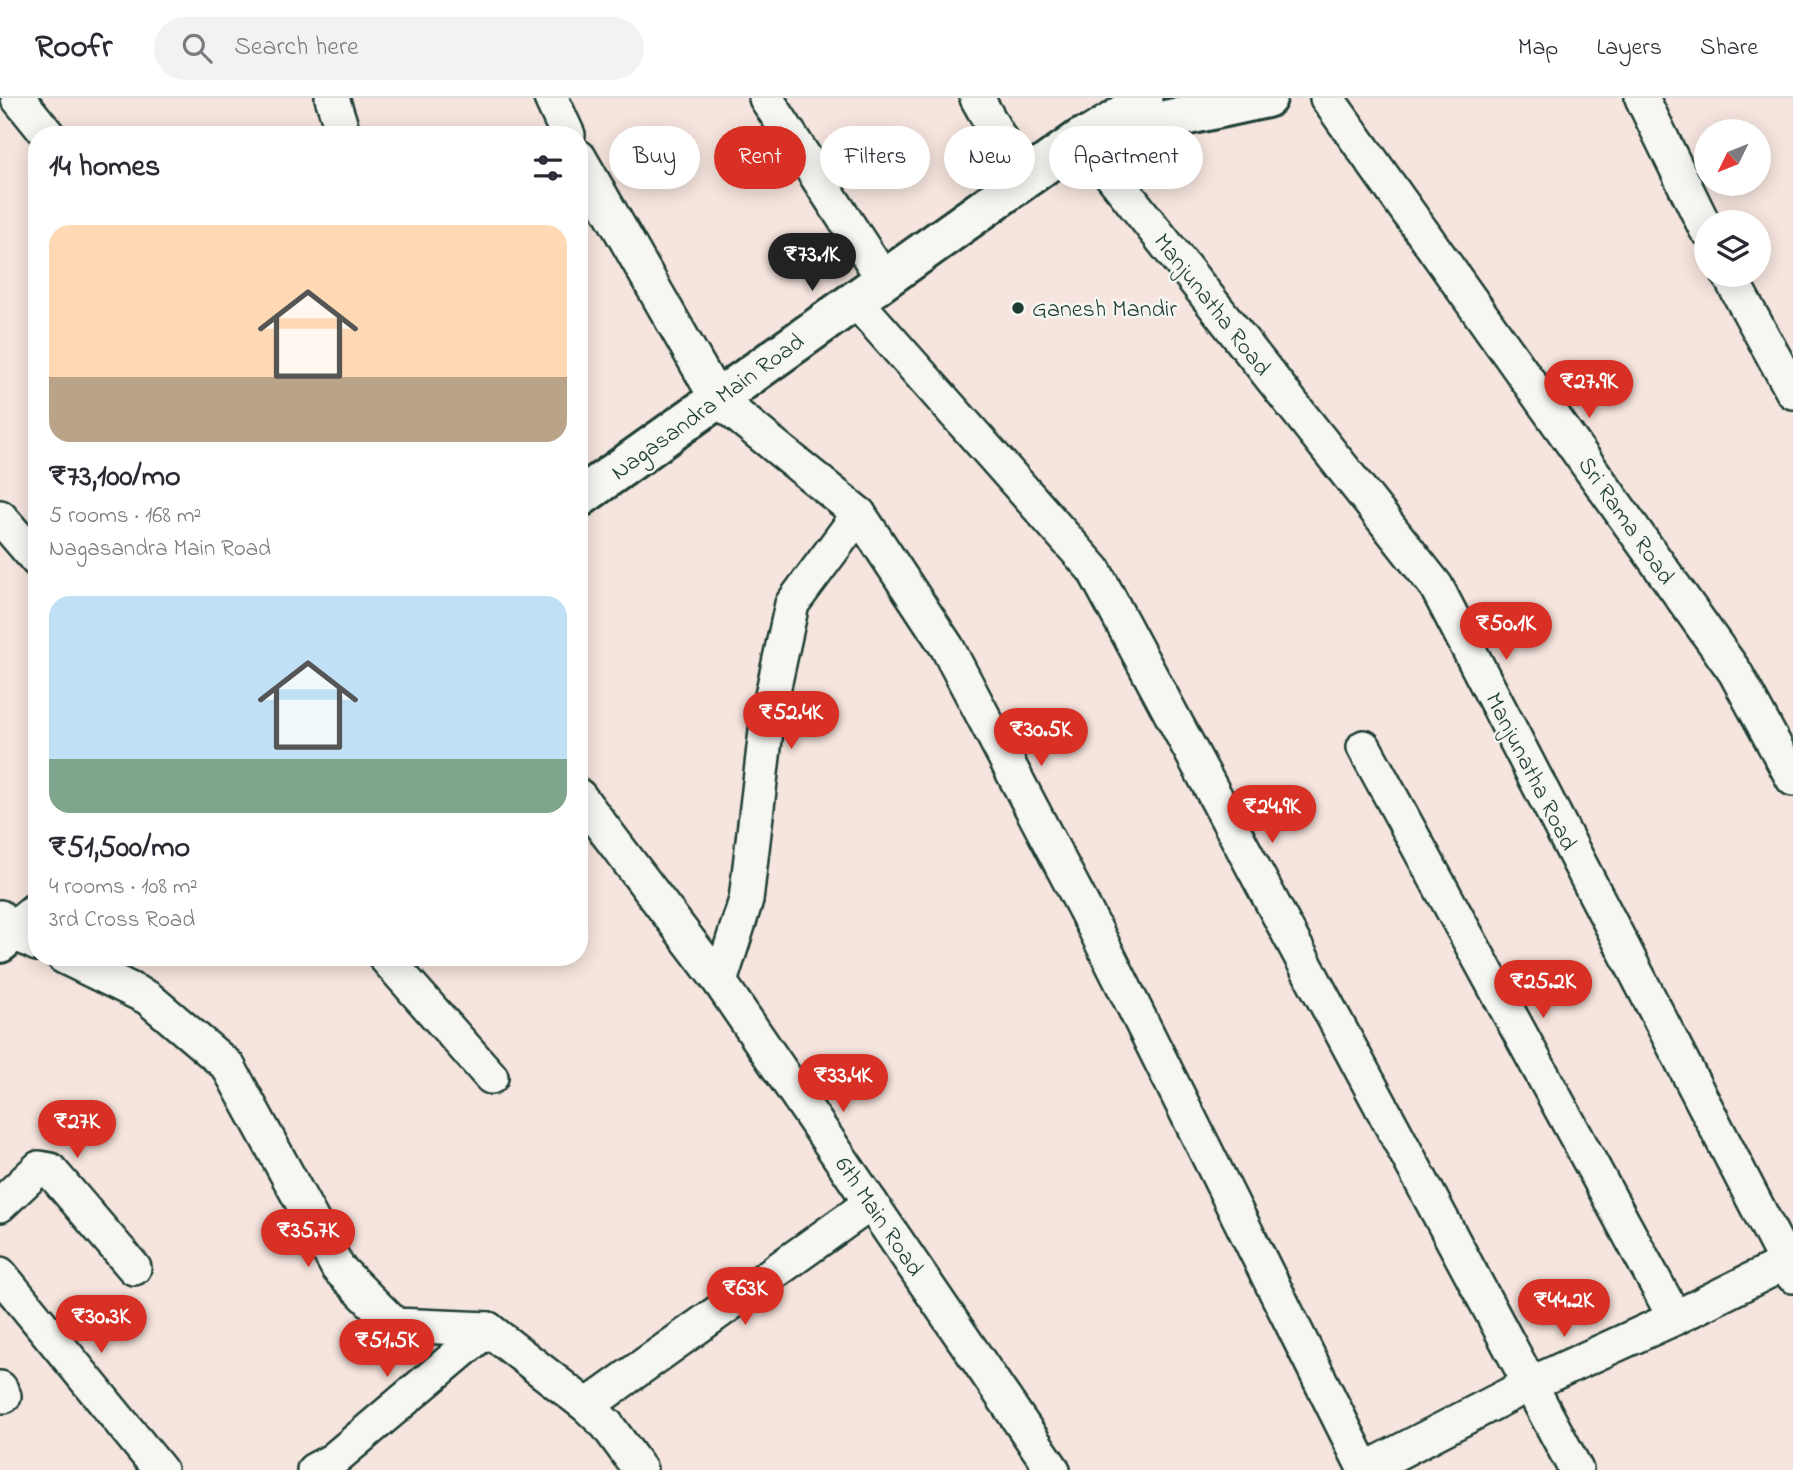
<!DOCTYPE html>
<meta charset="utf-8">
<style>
body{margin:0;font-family:"Indie Flower",sans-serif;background:#f2f2f3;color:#2b2b33;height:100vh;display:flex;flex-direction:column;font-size:26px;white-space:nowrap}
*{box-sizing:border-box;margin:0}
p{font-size:23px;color:#7c7c81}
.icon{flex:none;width:38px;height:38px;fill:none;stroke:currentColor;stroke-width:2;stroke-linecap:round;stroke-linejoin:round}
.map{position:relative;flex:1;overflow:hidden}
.sheet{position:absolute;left:28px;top:28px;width:560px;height:840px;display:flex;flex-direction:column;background:#fff;border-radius:28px;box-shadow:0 4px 18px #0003}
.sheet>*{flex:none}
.banner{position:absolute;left:609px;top:28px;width:665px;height:63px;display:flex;gap:14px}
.needle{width:46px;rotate:227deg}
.fabs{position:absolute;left:1694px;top:21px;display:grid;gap:14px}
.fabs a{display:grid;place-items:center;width:77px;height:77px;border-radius:50%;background:#fff;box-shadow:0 4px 18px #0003;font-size:35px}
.price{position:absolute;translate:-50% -60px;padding:0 16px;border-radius:24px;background:#d93025;color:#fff;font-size:23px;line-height:46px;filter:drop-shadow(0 2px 4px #0008)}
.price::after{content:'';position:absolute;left:50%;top:42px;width:21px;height:16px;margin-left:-10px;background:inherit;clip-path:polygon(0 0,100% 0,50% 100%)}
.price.on{background:#222;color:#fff}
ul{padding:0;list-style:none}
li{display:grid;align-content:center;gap:14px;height:371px;padding:0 21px}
li span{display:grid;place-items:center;height:217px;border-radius:21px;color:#555}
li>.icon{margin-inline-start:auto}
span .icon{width:126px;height:126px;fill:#fffc;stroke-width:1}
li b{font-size:30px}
h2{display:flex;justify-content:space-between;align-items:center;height:84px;padding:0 21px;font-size:30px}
.chip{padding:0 24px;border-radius:32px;background:#fff;box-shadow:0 4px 18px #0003;font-size:24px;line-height:63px}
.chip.on{background:#d93025;color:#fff}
header{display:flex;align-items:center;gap:42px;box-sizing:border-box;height:98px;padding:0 35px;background:#fff;border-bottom:2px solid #e1e1e2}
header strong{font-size:33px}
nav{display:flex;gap:38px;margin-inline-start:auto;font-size:24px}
.search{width:490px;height:63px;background:#f2f2f3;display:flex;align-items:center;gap:18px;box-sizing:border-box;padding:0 24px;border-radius:38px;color:#7c7c81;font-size:26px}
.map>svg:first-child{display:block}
</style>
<header>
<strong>Roofr</strong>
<div class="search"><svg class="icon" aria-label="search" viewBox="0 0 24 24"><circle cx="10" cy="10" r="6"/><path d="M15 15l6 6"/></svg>Search here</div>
<nav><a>Map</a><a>Layers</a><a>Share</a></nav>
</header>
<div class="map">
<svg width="1793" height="1372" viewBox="0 0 1793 1372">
<rect width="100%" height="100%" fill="#f6e5de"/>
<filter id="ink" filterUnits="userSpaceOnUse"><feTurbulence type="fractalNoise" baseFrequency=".0143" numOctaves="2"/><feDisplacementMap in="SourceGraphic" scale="14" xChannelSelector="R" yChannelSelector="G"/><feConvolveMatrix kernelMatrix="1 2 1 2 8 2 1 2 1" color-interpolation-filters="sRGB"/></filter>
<g filter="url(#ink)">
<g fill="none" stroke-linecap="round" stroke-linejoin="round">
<g stroke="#1f3d34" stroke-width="38">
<g id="minor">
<path d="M 18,0 L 48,37"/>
<path d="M 332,0 L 344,37"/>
<path d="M 551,0 L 568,37"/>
<path d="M 766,0 L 884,182"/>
<path d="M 977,0 L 1023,82"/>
<path d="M 1145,0 L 1082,40 L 1436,488 L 1793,1178"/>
<path d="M 1327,0 L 1735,574 L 1793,681"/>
<path d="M 1642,0 L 1706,131"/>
<path d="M 579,59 L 717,301 L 859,416 L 947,549 L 1095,831 L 1365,1372"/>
<path d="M 1729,177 L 1793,294"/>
<path d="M 854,201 L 1094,472 L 1576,1372"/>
<path d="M 0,419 L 37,462"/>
<path d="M 1364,649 L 1675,1220"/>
<path d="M 579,698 L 720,884 L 1053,1372"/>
<path d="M 0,819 L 13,834 L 37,846"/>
<path d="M 64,859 L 148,900 L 228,968 L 338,1170 L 395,1227 L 488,1231 L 587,1308 L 607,1327 L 640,1372"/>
<path d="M 385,859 L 491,979"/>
<path d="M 720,884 L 746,802 L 768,616 L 792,506 L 859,416"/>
<path d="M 0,1107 L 39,1070 L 50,1072 L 134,1170"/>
<path d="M 0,1176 L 160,1372"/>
<path d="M 0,1290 L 4,1298"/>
<path d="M 587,1308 L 871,1105"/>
<path d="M 314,1372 L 333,1362 L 488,1231"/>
<path d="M 1364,1372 L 1530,1286 L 1675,1220 L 1793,1161"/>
</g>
</g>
<g stroke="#1f3d34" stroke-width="44">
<g id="tertiary">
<path d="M 579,400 L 1082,40 L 1267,0"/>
<path d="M 0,845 L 37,814"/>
</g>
</g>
<use href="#minor" stroke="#f6f6f2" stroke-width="33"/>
<use href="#tertiary" stroke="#f6f6f2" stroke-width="38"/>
</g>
</g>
<circle fill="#1f3d34" stroke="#f6f6f2" stroke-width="2.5" cx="1018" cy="210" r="7"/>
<g text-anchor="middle" stroke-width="5" stroke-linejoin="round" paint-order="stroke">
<g font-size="24" fill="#1f3d34" stroke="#f6f6f2">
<text transform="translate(1213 206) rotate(52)" y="8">Manjunatha Road</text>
<text transform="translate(707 308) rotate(-36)" y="8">Nagasandra Main Road</text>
<text transform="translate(1627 422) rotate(55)" y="8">Sri Rama Road</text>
<text transform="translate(1532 673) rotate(63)" y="8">Manjunatha Road</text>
<text transform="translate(880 1118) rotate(56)" y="8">6th Main Road</text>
</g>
<g font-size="24" fill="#1f3d34" stroke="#f6f6f2" text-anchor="start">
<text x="1032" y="218">Ganesh Mandir</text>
</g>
</g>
</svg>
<div class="fabs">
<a><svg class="needle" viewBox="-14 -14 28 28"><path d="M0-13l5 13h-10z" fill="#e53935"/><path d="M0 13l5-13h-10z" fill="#7c7c81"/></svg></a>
<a><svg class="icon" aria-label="layers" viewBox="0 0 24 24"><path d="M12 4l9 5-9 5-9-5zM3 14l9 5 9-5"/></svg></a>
</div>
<b class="price on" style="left:812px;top:195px">₹73.1K</b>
<b class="price" style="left:1589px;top:322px">₹27.9K</b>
<b class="price" style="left:1506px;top:564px">₹50.1K</b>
<b class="price" style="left:791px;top:653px">₹52.4K</b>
<b class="price" style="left:1041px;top:670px">₹30.5K</b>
<b class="price" style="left:1272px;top:747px">₹24.9K</b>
<b class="price" style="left:1543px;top:922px">₹25.2K</b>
<b class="price" style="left:843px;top:1016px">₹33.4K</b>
<b class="price" style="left:77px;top:1062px">₹27K</b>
<b class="price" style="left:308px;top:1171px">₹35.7K</b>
<b class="price" style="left:745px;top:1229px">₹63K</b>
<b class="price" style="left:1564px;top:1241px">₹44.2K</b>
<b class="price" style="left:101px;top:1257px">₹30.3K</b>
<b class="price" style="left:387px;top:1281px">₹51.5K</b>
<div class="banner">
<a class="chip">Buy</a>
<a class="chip on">Rent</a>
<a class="chip">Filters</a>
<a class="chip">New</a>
<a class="chip">Apartment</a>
</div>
<section class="sheet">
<h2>14 homes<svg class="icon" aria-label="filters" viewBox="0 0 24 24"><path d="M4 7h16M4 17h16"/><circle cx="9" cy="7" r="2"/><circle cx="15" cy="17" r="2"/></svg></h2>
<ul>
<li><span style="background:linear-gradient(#ffd9b3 70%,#b9a48a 0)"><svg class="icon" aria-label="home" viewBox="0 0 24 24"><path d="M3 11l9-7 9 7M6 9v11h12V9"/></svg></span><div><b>₹73,100/mo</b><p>5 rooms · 168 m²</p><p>Nagasandra Main Road</p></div></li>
<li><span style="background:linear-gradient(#bfe0f5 75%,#7fa58c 0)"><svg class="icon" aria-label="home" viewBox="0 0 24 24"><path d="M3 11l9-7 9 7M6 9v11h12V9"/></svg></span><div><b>₹51,500/mo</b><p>4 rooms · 108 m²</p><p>3rd Cross Road</p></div></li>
</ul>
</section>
</div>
